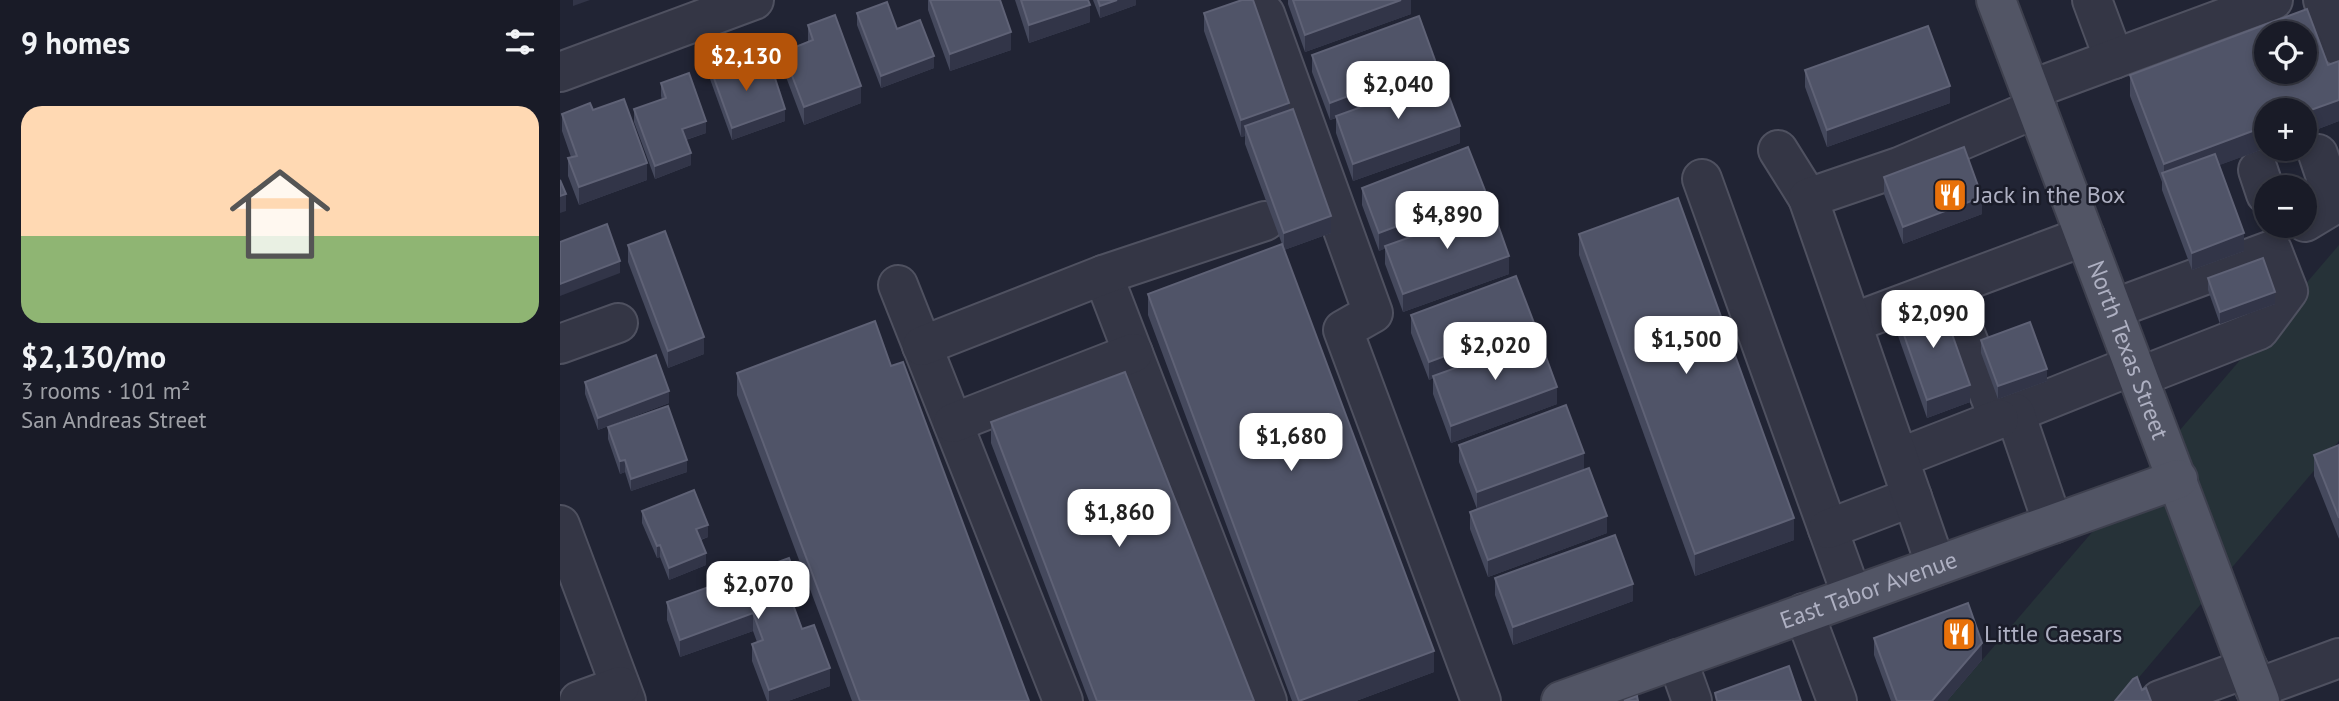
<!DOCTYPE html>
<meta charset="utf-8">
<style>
body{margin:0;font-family:"PT Sans",sans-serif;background:#262833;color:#f1f3f6;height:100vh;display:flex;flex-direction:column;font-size:26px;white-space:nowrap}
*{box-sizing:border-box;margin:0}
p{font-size:23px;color:#9fa1a7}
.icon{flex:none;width:38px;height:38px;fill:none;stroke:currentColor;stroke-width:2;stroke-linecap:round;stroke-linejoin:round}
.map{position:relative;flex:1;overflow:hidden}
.panel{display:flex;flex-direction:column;background:#191b27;width:560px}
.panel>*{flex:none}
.tools{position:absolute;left:1694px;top:21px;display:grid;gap:14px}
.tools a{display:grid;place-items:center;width:63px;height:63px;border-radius:50%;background:#191b27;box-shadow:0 4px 10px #0003,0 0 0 2px #373944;font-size:35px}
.price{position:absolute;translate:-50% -60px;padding:0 16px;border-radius:14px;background:#fff;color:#222;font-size:23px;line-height:46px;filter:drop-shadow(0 2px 4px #0008)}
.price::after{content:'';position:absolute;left:50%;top:42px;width:21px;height:16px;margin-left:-10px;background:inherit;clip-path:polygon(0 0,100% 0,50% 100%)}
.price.on{background:#b45309;color:#fff}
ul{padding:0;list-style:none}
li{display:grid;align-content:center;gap:14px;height:371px;padding:0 21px}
li span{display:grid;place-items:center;height:217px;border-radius:21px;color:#555}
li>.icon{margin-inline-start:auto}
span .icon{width:126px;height:126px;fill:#fffc;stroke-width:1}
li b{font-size:30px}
h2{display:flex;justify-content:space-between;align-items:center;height:84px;padding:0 21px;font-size:30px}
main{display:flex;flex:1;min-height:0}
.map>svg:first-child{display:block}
</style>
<main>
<section class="panel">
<h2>9 homes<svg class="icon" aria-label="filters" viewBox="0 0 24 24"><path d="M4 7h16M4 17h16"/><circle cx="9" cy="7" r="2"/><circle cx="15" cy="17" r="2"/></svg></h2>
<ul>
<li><span style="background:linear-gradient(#ffd9b3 60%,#8fb573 0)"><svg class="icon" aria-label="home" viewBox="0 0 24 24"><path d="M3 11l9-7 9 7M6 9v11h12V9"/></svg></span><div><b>$2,130/mo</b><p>3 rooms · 101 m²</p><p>San Andreas Street</p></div></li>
</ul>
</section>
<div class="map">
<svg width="1779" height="701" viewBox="0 0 1779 701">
<rect width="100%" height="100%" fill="#212434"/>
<path fill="#263238" d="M 1779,245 L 1779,441 L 1559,701 L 1387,701 Z"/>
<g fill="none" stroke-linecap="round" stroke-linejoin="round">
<g stroke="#4f5160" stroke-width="42">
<g id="minor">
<path d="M 1532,0 L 1554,59"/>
<path d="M 1763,0 L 1779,46"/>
<path d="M 705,14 L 813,313 L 783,330 L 921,701"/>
<path d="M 0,72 L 194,0"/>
<path d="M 1470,90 L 1713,0"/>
<path d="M 1218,150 L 1248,198"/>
<path d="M 1698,170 L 1706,194"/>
<path d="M 1142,179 L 1292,596"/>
<path d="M 1745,222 L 1775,204 L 1758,154"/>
<path d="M 543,275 L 707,701"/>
<path d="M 338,285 L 503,701"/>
<path d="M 1387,288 L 1439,419 L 1574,365"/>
<path d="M 1553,309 L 1712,250 L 1728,291 L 1699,330 L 1579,377"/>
<path d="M 1292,323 L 1525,236"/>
<path d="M 0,344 L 58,323"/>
<path d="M 362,346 L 543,275 L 705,221"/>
<path d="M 1455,413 L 1493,524"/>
<path d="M 393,423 L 573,353"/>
<path d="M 1339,458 L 1439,419"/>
<path d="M 0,525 L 66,701"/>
<path d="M 1268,529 L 1352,497"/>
<path d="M 1376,566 L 1248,198 L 1339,167 L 1477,108"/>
<path d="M 1244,613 L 1277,701"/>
<path d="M 1117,659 L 1132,701"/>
<path d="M 1695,689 L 1779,658"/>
<path d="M 1600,700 L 1688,668"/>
<path d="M 19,701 L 60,686"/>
</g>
</g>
<g stroke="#3e404e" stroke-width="42">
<g id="major">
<path id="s1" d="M 1436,0 L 1700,701"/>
<path id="s2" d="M 1001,701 L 1618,479"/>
</g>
</g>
<use href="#minor" stroke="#343645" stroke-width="38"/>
<use href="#major" stroke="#525565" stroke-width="38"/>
</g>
<g fill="#45495d" fill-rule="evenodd">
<path d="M 368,0 L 440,0 L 451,50 L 390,71 L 368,10 Z"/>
<path d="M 455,0 L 528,0 L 530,22 L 469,43 Z"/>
<path d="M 533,0 L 576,0 L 576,5 L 540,18 Z"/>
<path d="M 728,0 L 851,0 L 851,14 L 745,52 L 728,4 Z"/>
<path d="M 1747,9 L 1768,65 L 1779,61 L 1779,121 L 1745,134 L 1745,110 L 1706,110 L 1706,148 L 1659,165 L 1684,233 L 1684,251 L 1632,270 L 1602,190 L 1602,182 L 1570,96 L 1570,75 ZM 1706,33 L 1745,33 L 1745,72 L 1706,72 Z"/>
<path d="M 297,13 L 337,29 L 374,68 L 321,88 L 297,25 Z"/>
<path d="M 644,13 L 729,110 L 771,233 L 724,250 L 874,672 L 796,701 L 732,701 L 588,315 L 588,294 L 722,244 L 685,144 L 685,136 L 681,137 L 644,31 Z"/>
<path d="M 248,25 L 301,103 L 244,125 L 223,69 L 223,52 L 248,42 Z"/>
<path d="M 752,55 L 876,80 L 900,143 L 793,181 L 776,133 L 776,118 L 770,120 L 752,72 Z"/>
<path d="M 150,67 L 188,81 L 225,121 L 172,140 L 150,79 Z"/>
<path d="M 1245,70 L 1390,103 L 1267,147 L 1245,87 Z"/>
<path d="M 101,83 L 146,133 L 126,140 L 131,165 L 95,179 L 74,122 L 74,109 L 102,100 L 101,96 Z"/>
<path d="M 33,110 L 87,180 L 19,205 L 8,176 L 8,158 L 11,157 L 2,131 L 2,114 Z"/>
<path d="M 1324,177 L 1422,214 L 1343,244 L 1324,194 Z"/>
<path d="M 802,188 L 926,210 L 949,274 L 843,312 L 825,264 L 825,248 L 819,251 L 802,205 Z"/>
<path d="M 1019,234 L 1234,540 L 1135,576 L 1019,255 Z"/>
<path d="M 68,245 L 144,354 L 108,368 L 68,262 Z"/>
<path d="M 1648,278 L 1715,304 L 1660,324 L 1648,290 Z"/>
<path d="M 851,315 L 974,340 L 997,404 L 891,443 L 873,394 L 873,378 L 869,380 L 851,333 Z"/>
<path d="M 1337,315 L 1410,402 L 1367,418 L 1337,333 Z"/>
<path d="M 1421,340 L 1487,381 L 1438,399 L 1421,353 Z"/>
<path d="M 331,366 L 469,701 L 292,701 L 177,395 L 177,373 Z"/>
<path d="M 25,382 L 109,403 L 38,430 L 25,394 Z"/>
<path d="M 431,422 L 694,701 L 529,701 L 431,443 Z"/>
<path d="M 48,427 L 127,472 L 71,491 L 65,472 L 60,474 L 48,439 Z"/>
<path d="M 899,445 L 1024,470 L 1047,533 L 928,577 L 910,529 L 910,512 L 917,509 L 899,462 Z"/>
<path d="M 1779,445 L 1779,539 L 1754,476 L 1754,455 Z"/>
<path d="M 82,511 L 148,537 L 141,540 L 146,565 L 109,580 L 100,557 L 97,558 L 82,523 Z"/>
<path d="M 935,578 L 1073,601 L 953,645 L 935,595 Z"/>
<path d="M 237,596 L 231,598 L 242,629 L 270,686 L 228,701 L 207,701 L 192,661 L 192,644 L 197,642 L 193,631 L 120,657 L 107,620 L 107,602 Z"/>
<path d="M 1314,638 L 1422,660 L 1387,701 L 1331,701 L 1314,655 Z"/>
</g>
<g fill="#323548">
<path d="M 13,0 L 30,0 L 13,6 Z"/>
<path d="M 557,0 L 576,0 L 576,5 L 540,18 L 540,6 Z"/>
<path d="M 841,0 L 851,0 L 851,14 L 745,52 L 745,35 Z"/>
<path d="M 530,5 L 530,22 L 469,43 L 469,25 Z"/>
<path d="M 451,32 L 451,50 L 390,71 L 390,54 Z"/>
<path d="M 374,56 L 374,68 L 321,88 L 321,76 Z"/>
<path d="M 876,63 L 876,81 L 770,120 L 770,103 Z"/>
<path d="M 301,86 L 301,103 L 244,125 L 244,107 Z"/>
<path d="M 1390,86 L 1390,103 L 1267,147 L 1267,130 Z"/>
<path d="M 1779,100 L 1779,121 L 1745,134 L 1745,112 Z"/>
<path d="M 729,103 L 729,121 L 685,126 L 685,136 L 681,137 L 681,120 Z"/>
<path d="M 225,109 L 225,121 L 172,140 L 172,128 Z"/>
<path d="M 146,121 L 146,133 L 122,141 L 122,129 Z"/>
<path d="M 900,126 L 900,143 L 793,181 L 793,164 Z"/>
<path d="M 1706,126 L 1706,148 L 1606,185 L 1604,177 L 1604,164 Z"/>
<path d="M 131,153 L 131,165 L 95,179 L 95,166 Z"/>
<path d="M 87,163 L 87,180 L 19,205 L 19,187 Z"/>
<path d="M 926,193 L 926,210 L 819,251 L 819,233 Z"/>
<path d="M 6,194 L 6,211 L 0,213 L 0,196 Z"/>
<path d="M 1422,197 L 1422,214 L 1343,244 L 1343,227 Z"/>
<path d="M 771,216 L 771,233 L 724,250 L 724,233 Z"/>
<path d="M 1684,233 L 1684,251 L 1632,270 L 1632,253 Z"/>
<path d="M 949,256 L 949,274 L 843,312 L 843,294 Z"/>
<path d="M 60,261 L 60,273 L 0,296 L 0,284 Z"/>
<path d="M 1715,292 L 1715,304 L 1660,324 L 1660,312 Z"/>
<path d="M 974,323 L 974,340 L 869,380 L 869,362 Z"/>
<path d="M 144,337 L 144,354 L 108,368 L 108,351 Z"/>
<path d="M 1487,369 L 1487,381 L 1438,399 L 1438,386 Z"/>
<path d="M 1410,385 L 1410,402 L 1367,418 L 1367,400 Z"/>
<path d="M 997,387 L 997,404 L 891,443 L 891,426 Z"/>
<path d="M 109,391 L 109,403 L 38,430 L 38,418 Z"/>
<path d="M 1024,453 L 1024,470 L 917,509 L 917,492 Z"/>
<path d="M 65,460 L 65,472 L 60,474 L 60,461 Z"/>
<path d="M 127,460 L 127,472 L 71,491 L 71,479 Z"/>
<path d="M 1047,516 L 1047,533 L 928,577 L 928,560 Z"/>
<path d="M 1234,518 L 1234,540 L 1135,576 L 1135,554 Z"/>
<path d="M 148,525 L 148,537 L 136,541 L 136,529 Z"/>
<path d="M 100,545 L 100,557 L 97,558 L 97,546 Z"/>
<path d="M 146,553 L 146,565 L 109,580 L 109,568 Z"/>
<path d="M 237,578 L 237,596 L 225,600 L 225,583 Z"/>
<path d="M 1073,584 L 1073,601 L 953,645 L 953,627 Z"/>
<path d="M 193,613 L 193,631 L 120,657 L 120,640 Z"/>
<path d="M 1422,643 L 1422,660 L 1387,701 L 1372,701 Z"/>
<path d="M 874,651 L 874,672 L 796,701 L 739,701 Z"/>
<path d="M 270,668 L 270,686 L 228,701 L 209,701 L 209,690 Z"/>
</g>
<g fill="#505468" stroke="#5f6276" stroke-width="2" fill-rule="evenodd">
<path d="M 370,0 L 440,0 L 451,32 L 390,54 Z"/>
<path d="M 461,0 L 528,0 L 530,5 L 469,25 Z"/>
<path d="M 538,0 L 557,0 L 540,6 Z"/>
<path d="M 682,0 L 693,0 L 729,103 L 681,120 L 644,13 Z"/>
<path d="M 733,0 L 841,0 L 745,35 Z"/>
<path d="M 327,2 L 337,29 L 360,20 L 374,56 L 321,76 L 297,13 Z"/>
<path d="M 1747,9 L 1768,65 L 1779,61 L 1779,100 L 1745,112 L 1745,110 L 1706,110 L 1706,126 L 1604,164 L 1570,75 ZM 1706,33 L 1745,33 L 1745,72 L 1706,72 Z"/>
<path d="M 275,15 L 301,86 L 244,107 L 223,52 L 253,40 L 248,25 Z"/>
<path d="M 859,16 L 876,63 L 770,103 L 752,55 Z"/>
<path d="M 1368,26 L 1390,86 L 1267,130 L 1245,70 Z"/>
<path d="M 179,56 L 188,81 L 213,72 L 225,109 L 172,128 L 150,67 Z"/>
<path d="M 129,73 L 146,121 L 122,129 L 131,153 L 95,166 L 74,109 L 106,98 L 101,83 Z"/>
<path d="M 882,78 L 900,126 L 793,164 L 776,116 Z"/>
<path d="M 64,99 L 87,163 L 19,187 L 8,158 L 17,156 L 2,114 L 30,103 L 33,110 Z"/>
<path d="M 733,109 L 771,216 L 724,233 L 685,126 Z"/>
<path d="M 908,147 L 926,193 L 819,233 L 802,188 Z"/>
<path d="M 1404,147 L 1422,197 L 1343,227 L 1324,177 Z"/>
<path d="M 1655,154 L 1684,233 L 1632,253 L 1602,173 Z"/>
<path d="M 0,180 L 6,194 L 0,196 Z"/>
<path d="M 1118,198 L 1234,518 L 1135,554 L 1019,234 Z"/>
<path d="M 932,208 L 949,256 L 843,294 L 825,246 Z"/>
<path d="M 47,224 L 60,261 L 0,284 L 0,242 Z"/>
<path d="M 105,231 L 144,337 L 108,351 L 68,245 Z"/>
<path d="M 722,244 L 874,651 L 739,701 L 588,294 Z"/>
<path d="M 1703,258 L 1715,292 L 1660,312 L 1648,278 Z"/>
<path d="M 956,276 L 974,323 L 869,362 L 851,315 Z"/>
<path d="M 1380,300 L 1410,385 L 1367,400 L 1337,315 Z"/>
<path d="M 315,321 L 331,366 L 343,362 L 469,701 L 300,701 L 177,373 Z"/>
<path d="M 1470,322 L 1487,369 L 1438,386 L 1421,340 Z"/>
<path d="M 979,338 L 997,387 L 891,426 L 873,376 Z"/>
<path d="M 96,355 L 109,391 L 38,418 L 25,382 Z"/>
<path d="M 565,372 L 694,701 L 537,701 L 431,422 Z"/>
<path d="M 1006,405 L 1024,453 L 917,492 L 899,445 Z"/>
<path d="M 108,406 L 127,460 L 71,479 L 65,460 L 60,461 L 48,427 Z"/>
<path d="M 1779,445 L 1779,518 L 1754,455 Z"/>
<path d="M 1029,468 L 1047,516 L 928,560 L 910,512 Z"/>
<path d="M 134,490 L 148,525 L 136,529 L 146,553 L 109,568 L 100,545 L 97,546 L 82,511 Z"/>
<path d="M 1055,535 L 1073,584 L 953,627 L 935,578 Z"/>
<path d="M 229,558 L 237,578 L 225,583 L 242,629 L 254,625 L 270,668 L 209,690 L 192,644 L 203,640 L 193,613 L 120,640 L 107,602 Z"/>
<path d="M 1408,603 L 1422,643 L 1372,701 L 1337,701 L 1314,638 Z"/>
<path d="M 1229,666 L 1241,701 L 1157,701 L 1155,693 Z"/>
<path d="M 1577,677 L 1582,690 L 1586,688 L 1591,701 L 1555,701 L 1573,679 Z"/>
<path d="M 1077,696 L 1078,701 L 1064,701 Z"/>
</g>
<defs>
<g id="restaurant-square" transform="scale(1.75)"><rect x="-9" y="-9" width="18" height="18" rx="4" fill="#e8710a" stroke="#1a1c29"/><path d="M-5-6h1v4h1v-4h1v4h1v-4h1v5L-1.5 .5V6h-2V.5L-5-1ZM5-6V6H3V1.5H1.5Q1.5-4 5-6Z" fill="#fff"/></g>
</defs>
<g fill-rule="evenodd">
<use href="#restaurant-square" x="1390" y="195"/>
<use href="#restaurant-square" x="1399" y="634"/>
</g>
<g text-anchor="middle" stroke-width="5" stroke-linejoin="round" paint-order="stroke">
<g font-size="24" fill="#aeb0c2" stroke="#1a1c29" text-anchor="start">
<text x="1414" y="203">Jack in the Box</text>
<text x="1424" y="642">Little Caesars</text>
</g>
<g font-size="24" fill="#aeb0c2" stroke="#1a1c29">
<text dy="8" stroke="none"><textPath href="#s1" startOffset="374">North Texas Street</textPath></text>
<text dy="8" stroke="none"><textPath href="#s2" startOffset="327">East Tabor Avenue</textPath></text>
</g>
</g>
</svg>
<div class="tools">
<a><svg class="icon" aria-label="locate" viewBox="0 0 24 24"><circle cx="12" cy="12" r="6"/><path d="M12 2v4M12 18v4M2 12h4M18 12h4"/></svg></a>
<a>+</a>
<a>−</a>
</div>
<b class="price on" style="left:186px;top:93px">$2,130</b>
<b class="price" style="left:838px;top:121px">$2,040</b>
<b class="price" style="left:887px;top:251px">$4,890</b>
<b class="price" style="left:1373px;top:350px">$2,090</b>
<b class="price" style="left:1126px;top:376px">$1,500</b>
<b class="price" style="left:935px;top:382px">$2,020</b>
<b class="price" style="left:731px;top:473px">$1,680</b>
<b class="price" style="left:559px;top:549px">$1,860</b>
<b class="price" style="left:198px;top:621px">$2,070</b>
</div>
</main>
